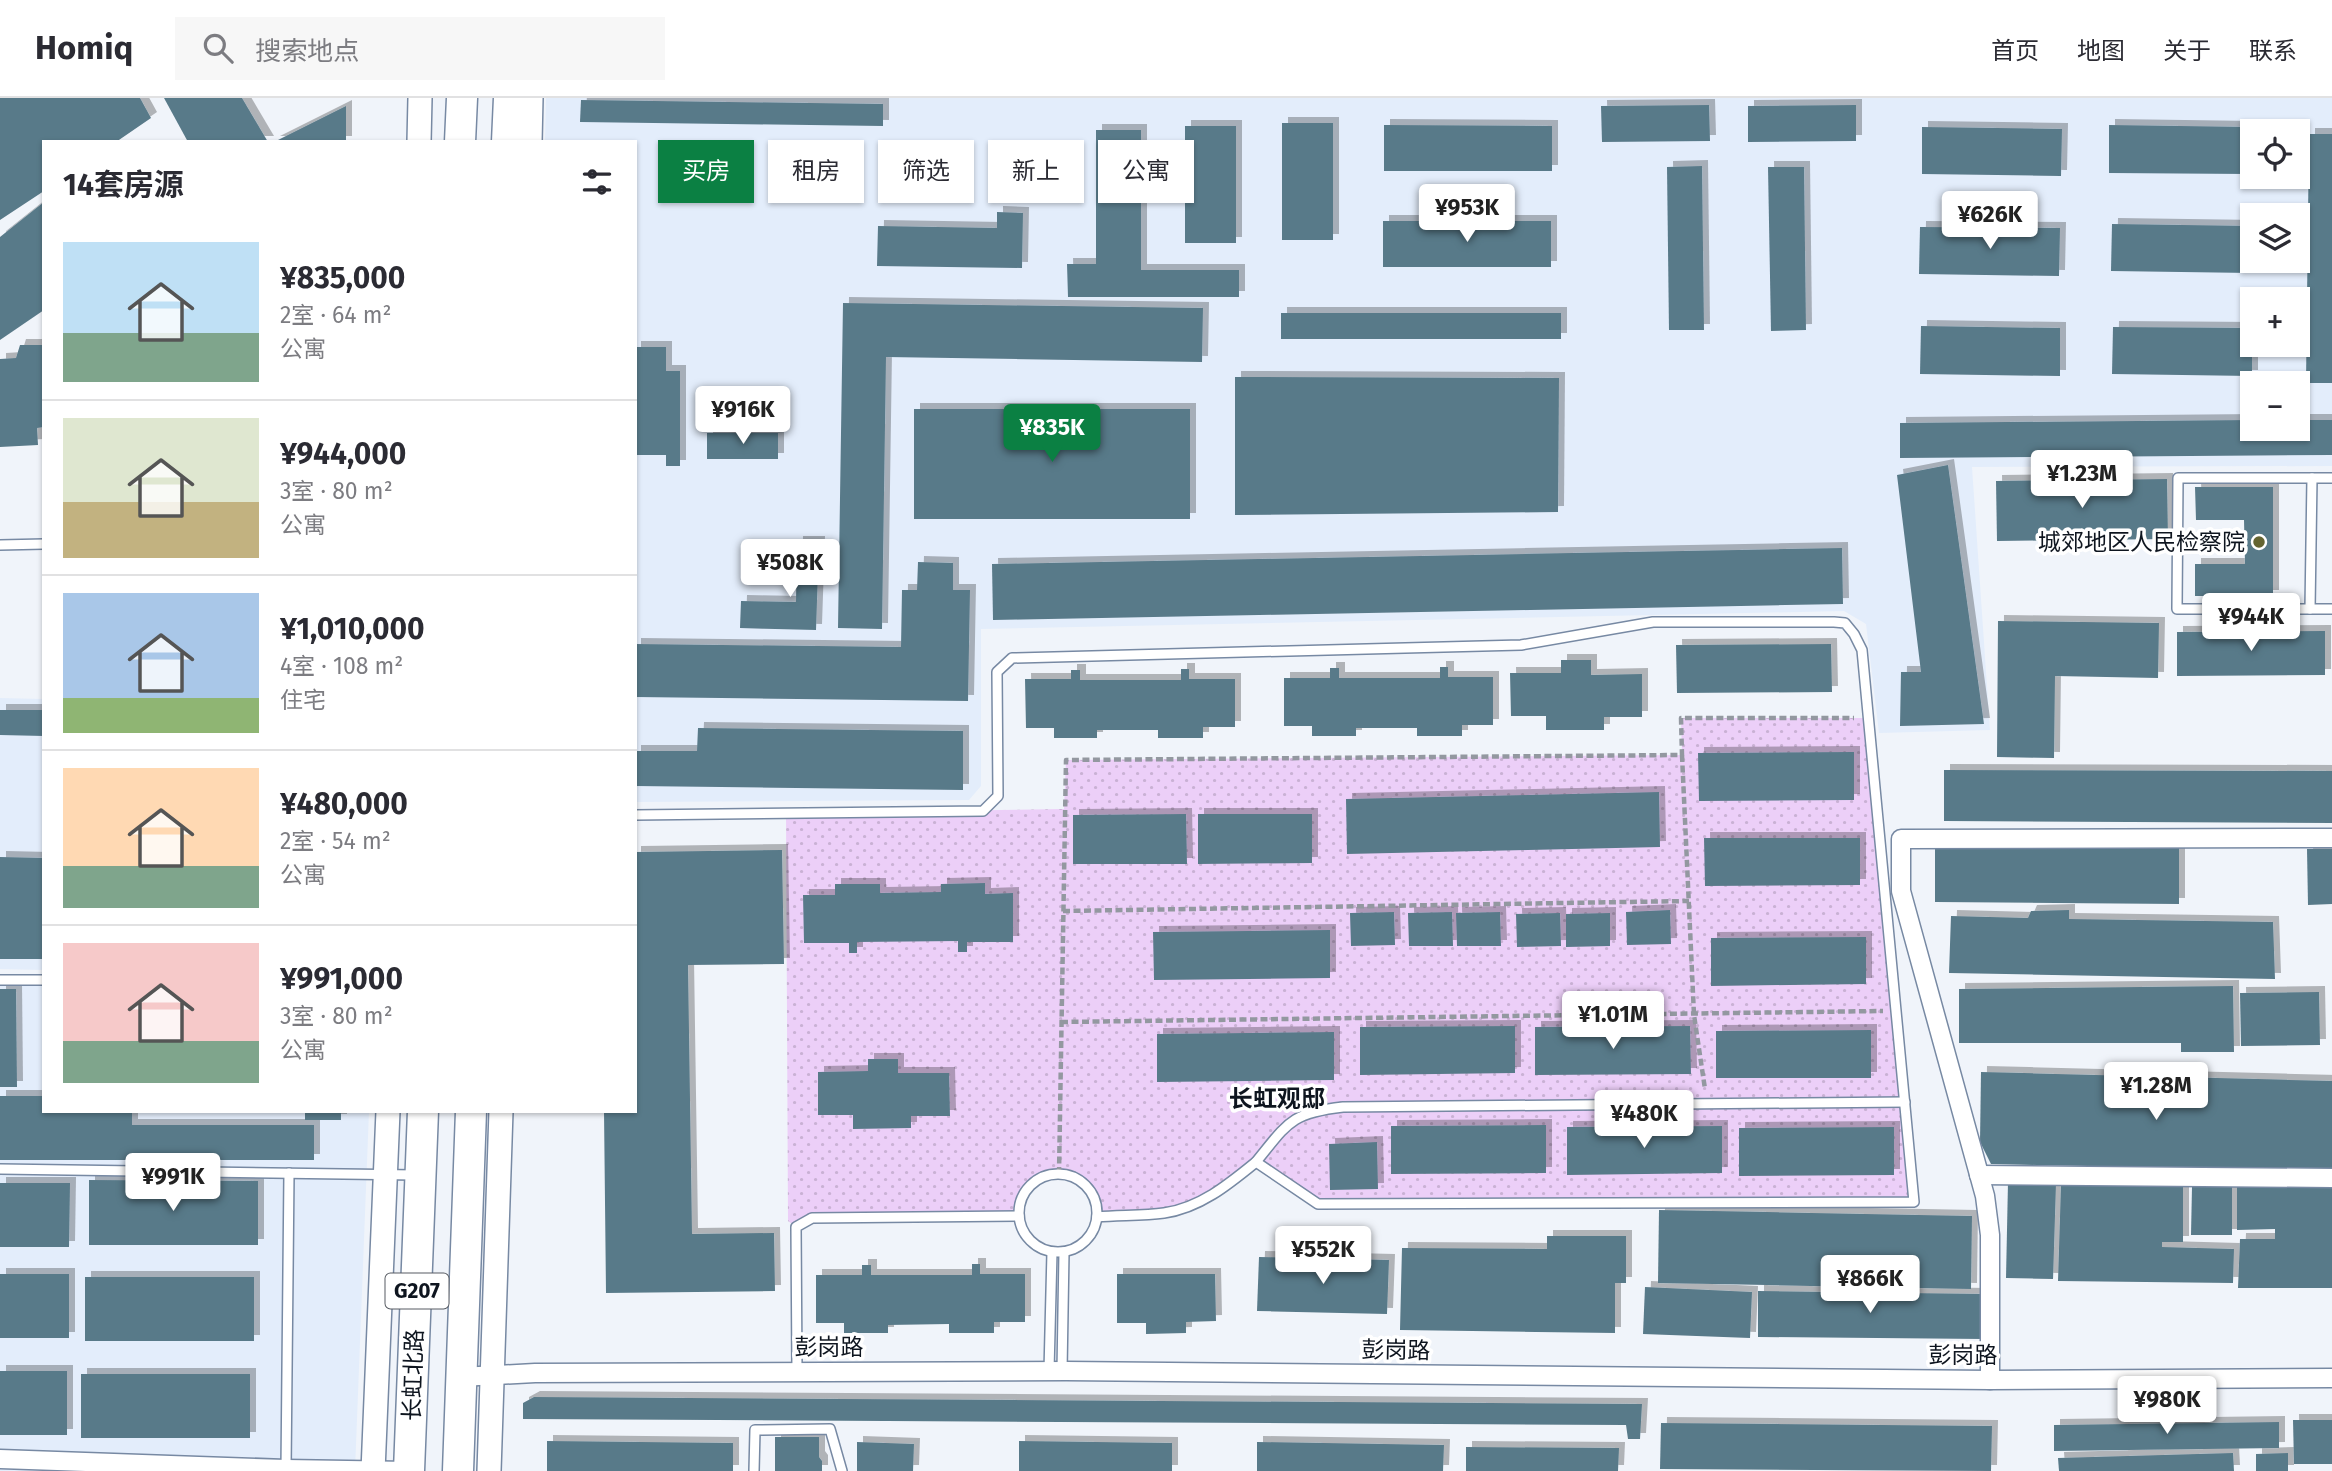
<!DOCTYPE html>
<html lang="zh">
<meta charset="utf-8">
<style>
body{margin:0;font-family:"Fira Sans","Noto Sans SC",sans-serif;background:#f7f7f7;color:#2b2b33;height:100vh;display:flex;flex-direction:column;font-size:26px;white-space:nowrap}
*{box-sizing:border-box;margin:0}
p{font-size:23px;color:#7c7c81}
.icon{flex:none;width:38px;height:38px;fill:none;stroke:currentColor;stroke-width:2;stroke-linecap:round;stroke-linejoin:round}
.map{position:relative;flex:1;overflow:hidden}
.sheet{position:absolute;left:42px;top:42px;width:595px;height:973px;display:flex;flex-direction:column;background:#fff;border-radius:0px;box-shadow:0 2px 5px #0004}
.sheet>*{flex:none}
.guide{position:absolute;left:658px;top:42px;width:665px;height:63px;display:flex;gap:14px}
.buttons{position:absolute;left:2240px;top:21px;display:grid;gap:14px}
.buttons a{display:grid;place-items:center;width:70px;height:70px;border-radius:0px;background:#fff;box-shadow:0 2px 5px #0004;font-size:35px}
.price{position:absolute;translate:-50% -60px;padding:0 16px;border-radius:7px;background:#fff;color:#222;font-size:23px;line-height:46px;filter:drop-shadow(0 2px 4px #0008)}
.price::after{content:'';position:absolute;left:50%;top:42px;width:21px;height:16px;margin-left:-10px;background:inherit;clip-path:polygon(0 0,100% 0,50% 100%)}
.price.current{background:#0b8043;color:#fff}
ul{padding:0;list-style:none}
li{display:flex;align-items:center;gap:21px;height:175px;padding:0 21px}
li+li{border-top:2px solid #e1e1e2}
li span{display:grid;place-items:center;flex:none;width:196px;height:140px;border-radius:0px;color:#555}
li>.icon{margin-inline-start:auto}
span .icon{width:84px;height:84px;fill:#fffc;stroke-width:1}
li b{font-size:30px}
h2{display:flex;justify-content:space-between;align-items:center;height:84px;padding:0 21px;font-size:30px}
.chip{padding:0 24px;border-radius:0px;background:#fff;box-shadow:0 2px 5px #0004;font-size:24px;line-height:63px}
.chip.current{background:#0b8043;color:#fff}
header{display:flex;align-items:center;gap:42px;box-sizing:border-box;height:98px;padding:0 35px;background:#fff;border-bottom:2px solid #e1e1e2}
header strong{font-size:33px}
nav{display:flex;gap:38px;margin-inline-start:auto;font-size:24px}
.search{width:490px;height:63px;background:#f7f7f7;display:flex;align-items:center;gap:18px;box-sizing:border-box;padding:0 24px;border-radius:0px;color:#7c7c81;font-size:26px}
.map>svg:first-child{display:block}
</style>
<header>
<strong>Homiq</strong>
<div class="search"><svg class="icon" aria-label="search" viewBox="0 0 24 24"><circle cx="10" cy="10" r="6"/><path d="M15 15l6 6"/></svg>搜索地点</div>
<nav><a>首页</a><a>地图</a><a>关于</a><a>联系</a></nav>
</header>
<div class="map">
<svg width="2332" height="1373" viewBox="0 0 2332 1373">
<defs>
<pattern id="grass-dots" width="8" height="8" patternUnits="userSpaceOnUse" patternTransform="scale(1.75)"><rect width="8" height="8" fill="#eccff8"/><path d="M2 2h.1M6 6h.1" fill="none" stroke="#c9b1d4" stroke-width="1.8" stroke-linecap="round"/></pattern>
<filter id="shadow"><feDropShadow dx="6" dy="-6" stdDeviation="0" flood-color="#0004"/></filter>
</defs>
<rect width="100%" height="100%" fill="#f0f4fa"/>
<g fill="#e3edfb" fill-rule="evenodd">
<path d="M 546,0 L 2332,0 L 2332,368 L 1972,369 L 1990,632 L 1879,635 L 1866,526 L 1844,513 L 981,531 L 981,688 L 969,702 L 635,704 L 635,44 L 545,44 ZM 2252,33 L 2298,33 L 2298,79 L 2252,79 ZM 2252,117 L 2298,117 L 2298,163 L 2252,163 ZM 2252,201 L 2298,201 L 2298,247 L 2252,247 ZM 2252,285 L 2298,285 L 2298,331 L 2252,331 Z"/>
<path d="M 0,600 L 44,601 L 44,872 L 0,871 Z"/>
<path d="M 0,882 L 44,882 L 44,1013 L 369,1013 L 355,1373 L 0,1373 Z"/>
</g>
<path fill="url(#grass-dots)" d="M 1681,620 L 1868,620 L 1914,1104 L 1318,1106 L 1256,1064 L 1225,1089 L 1166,1115 L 1097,1119 C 1092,1063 1025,1062 1019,1118 L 812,1120 L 796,1129 L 788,1123 L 786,715 L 1064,711 L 1066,662 L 1682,657 Z"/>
<g fill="#597a89" filter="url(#shadow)">
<path d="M 0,0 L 140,0 L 151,20 L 116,44 L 44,44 L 44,93 L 0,122 Z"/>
<path d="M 164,0 L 242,0 L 268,44 L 188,44 Z"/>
<path d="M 581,2 L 883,6 L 883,28 L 580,24 Z"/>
<path d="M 1709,7 L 1710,43 L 1602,44 L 1601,8 Z"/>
<path d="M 1856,7 L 1856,43 L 1748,44 L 1748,8 Z"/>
<path d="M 346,8 L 346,44 L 274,44 Z"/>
<rect x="1282" y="25" width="51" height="117"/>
<path d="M 1384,27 L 1552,28 L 1552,73 L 1384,73 Z"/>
<path d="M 2109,27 L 2249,29 L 2248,76 L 2109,75 Z"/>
<rect x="1185" y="28" width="51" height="117"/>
<path d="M 1922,29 L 2062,31 L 2061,78 L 1922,76 Z"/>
<path d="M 1096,32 L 1141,32 L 1141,172 L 1239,172 L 1239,199 L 1068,199 L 1067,166 L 1096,166 Z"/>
<path d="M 2309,36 L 2332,36 L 2332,285 L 2306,285 Z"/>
<path d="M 1702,68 L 1704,232 L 1669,232 L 1667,69 Z"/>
<path d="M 1768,69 L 1804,69 L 1806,232 L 1771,233 Z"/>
<path d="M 44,104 L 44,212 L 0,242 L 0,139 Z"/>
<path d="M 997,114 L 1023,115 L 1022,170 L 877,168 L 878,128 L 997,130 Z"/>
<rect x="1383" y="123" width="168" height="46"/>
<path d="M 2112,126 L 2252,128 L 2251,175 L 2111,173 Z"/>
<path d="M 1920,129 L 2060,130 L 2059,178 L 1919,176 Z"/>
<path d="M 843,205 L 1203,210 L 1202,264 L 886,259 L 882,531 L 838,530 Z"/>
<rect x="1281" y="215" width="280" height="26"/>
<path d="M 1921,228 L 2060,230 L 2060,278 L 1920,276 Z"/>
<path d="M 2113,229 L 2252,230 L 2252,278 L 2112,276 Z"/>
<path d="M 20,247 L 44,247 L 44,329 L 37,330 L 38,347 L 0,349 L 0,261 L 16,260 Z"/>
<path d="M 635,249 L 666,249 L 666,273 L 680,273 L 680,368 L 666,368 L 666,357 L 635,357 Z"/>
<path d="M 1235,279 L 1559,280 L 1558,414 L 1235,417 Z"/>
<rect x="914" y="311" width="276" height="110"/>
<path d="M 2252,322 L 2252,331 L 2298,331 L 2298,322 L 2332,322 L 2332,357 L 1900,360 L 1900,325 Z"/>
<rect x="707" y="335" width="71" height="26"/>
<path d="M 1948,367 L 1984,626 L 1900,628 L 1901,574 L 1921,574 L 1897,377 Z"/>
<path d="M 2167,381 L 2168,441 L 1997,443 L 1996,383 Z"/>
<path d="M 2195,389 L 2273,389 L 2273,498 L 2195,498 L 2195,466 L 2245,466 L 2244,422 L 2196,422 Z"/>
<path d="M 797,444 L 819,444 L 816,532 L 740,530 L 741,503 L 796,504 Z"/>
<path d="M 1842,450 L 1843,506 L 993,522 L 992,466 Z"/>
<path d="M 918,464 L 953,465 L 953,492 L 970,492 L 968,603 L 635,599 L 635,546 L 901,549 L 902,492 L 917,492 Z"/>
<path d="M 1998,523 L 2159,525 L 2158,580 L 2055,578 L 2054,660 L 1997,659 Z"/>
<path d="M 2325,533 L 2325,577 L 2177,578 L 2177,534 Z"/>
<path d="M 1831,546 L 1832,594 L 1677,595 L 1676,547 Z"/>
<path d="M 1561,562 L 1591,562 L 1591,577 L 1642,576 L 1642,619 L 1604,619 L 1604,632 L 1546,632 L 1546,618 L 1511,618 L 1510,575 L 1561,575 Z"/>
<path d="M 1440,569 L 1448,569 L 1448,579 L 1493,579 L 1493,627 L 1462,627 L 1462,638 L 1417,638 L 1417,630 L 1356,630 L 1356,638 L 1312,638 L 1312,628 L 1284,628 L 1284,580 L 1330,580 L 1330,570 L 1339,570 L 1339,580 L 1440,580 Z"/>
<path d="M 1181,571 L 1189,571 L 1189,581 L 1235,581 L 1235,629 L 1203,629 L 1203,640 L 1158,640 L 1158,632 L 1097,632 L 1097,640 L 1054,640 L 1054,630 L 1026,630 L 1025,581 L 1071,581 L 1071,572 L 1080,572 L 1080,582 L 1181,582 Z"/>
<path d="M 0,612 L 44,612 L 44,638 L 0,637 Z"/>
<path d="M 698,630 L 963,633 L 963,692 L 635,688 L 635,653 L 697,653 Z"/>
<path d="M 1854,654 L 1854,702 L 1699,703 L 1698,655 Z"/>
<path d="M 1944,672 L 2332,673 L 2332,725 L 1944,723 Z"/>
<path d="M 1659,694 L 1660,749 L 1347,756 L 1346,701 Z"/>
<path d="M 1186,716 L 1187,766 L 1073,766 L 1073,717 Z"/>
<path d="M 1198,716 L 1312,716 L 1312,765 L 1198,766 Z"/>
<path d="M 1704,740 L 1860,740 L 1860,787 L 1705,788 Z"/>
<path d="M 1935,744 L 2179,746 L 2179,806 L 1935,804 Z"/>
<path d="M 2307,751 L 2332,751 L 2332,806 L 2308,807 Z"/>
<path d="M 782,752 L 784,866 L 688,867 L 692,1136 L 774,1135 L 775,1193 L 606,1195 L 604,1013 L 635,1013 L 635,754 Z"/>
<path d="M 0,759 L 44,760 L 44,861 L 0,861 Z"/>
<path d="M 985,785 L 985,796 L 1013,795 L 1013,844 L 967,844 L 967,854 L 958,854 L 958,843 L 857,844 L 857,855 L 849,855 L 849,845 L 804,845 L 803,797 L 835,797 L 835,786 L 880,786 L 880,795 L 941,794 L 941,786 Z"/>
<path d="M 1670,812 L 1671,846 L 1627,847 L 1626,814 Z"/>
<path d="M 2069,812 L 2069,821 L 2273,824 L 2275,881 L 1949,875 L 1951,818 L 2028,820 L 2031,813 Z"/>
<path d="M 1394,814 L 1395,847 L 1351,848 L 1350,815 Z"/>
<path d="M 1452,814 L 1453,848 L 1409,848 L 1408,815 Z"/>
<path d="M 1500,814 L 1501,848 L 1457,848 L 1456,815 Z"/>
<path d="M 1560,815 L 1561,848 L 1517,849 L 1516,816 Z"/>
<path d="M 1610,815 L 1610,848 L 1566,849 L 1566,816 Z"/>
<path d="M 1330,832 L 1330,880 L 1154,882 L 1153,834 Z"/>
<path d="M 1866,839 L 1866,886 L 1711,888 L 1711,840 Z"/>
<path d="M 2233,888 L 2234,954 L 2181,954 L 2181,945 L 1959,945 L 1959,891 Z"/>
<path d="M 0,891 L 16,891 L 17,989 L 0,989 Z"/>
<path d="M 2319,894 L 2320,947 L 2241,948 L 2240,895 Z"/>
<path d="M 1515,928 L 1515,975 L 1360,977 L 1360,929 Z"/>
<path d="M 1690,928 L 1691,976 L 1535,977 L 1535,929 Z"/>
<path d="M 1871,932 L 1871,980 L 1716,980 L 1716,933 Z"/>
<path d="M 1334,934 L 1334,982 L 1157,984 L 1157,936 Z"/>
<path d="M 868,961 L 898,961 L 898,975 L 949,975 L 950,1018 L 911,1018 L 911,1030 L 853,1031 L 853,1017 L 818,1017 L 818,974 L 868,973 Z"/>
<path d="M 1981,974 L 2332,983 L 2332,1073 L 1991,1066 L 1980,1044 Z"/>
<path d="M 0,998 L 44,998 L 44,1013 L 132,1013 L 132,1027 L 314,1027 L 314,1062 L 0,1062 Z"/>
<rect x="305" y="1013" width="36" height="9"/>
<path d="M 1546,1027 L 1546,1075 L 1391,1076 L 1391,1028 Z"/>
<path d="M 1722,1028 L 1722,1075 L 1567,1077 L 1567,1029 Z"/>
<path d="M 1894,1029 L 1894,1077 L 1739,1078 L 1739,1030 Z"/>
<path d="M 1377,1044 L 1378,1091 L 1330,1092 L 1329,1046 Z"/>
<path d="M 89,1082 L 258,1083 L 258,1147 L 89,1147 Z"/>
<path d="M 2008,1084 L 2056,1086 L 2053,1181 L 2006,1180 Z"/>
<path d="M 0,1085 L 70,1085 L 69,1149 L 0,1149 Z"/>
<path d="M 2061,1087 L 2183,1088 L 2183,1144 L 2162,1144 L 2162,1149 L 2234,1151 L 2233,1185 L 2058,1183 Z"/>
<path d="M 2192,1089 L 2232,1089 L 2232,1137 L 2191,1137 Z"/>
<path d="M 2237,1089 L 2332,1089 L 2332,1190 L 2238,1190 L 2240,1141 L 2275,1141 L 2275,1131 L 2237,1132 Z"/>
<path d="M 1659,1112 L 1972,1118 L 1971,1191 L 1658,1185 Z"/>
<path d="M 1547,1138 L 1626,1138 L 1626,1185 L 1615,1185 L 1615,1235 L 1400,1232 L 1402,1150 L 1547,1151 Z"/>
<path d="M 1259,1159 L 1389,1162 L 1387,1216 L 1257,1213 Z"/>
<path d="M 972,1166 L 980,1166 L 980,1176 L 1025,1176 L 1025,1224 L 994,1224 L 994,1235 L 949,1235 L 949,1226 L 888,1227 L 888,1235 L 844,1235 L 844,1225 L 816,1225 L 816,1177 L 862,1177 L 862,1167 L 871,1167 L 871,1177 L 972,1177 Z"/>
<rect x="0" y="1176" width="69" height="64"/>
<path d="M 1117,1176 L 1215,1176 L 1216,1223 L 1186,1224 L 1186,1235 L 1146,1236 L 1146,1225 L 1117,1225 Z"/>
<rect x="85" y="1179" width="169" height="64"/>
<path d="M 1645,1189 L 1752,1194 L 1750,1240 L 1643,1236 Z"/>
<path d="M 1758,1193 L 1984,1196 L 1983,1241 L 1758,1239 Z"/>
<rect x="0" y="1273" width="67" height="64"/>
<rect x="81" y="1276" width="169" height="64"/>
<path d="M 534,1299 L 1642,1306 L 1640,1341 L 1628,1341 L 1626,1327 L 523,1321 L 523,1305 Z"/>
<path d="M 2293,1322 L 2332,1322 L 2332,1366 L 2294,1366 Z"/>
<path d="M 2279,1324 L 2279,1350 L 2054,1353 L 2054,1327 Z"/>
<path d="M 1661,1325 L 1992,1328 L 1991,1373 L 1660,1371 Z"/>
<path d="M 775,1339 L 819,1339 L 819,1359 L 822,1363 L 822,1373 L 775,1373 Z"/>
<path d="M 547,1343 L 733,1345 L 733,1373 L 547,1373 Z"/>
<path d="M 1019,1343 L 1172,1345 L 1172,1373 L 1019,1373 Z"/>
<path d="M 857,1344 L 914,1346 L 913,1373 L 857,1373 Z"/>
<path d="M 1257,1344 L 1444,1347 L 1443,1373 L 1257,1373 Z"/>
<path d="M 1466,1349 L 1619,1350 L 1618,1373 L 1466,1373 Z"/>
<path d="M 2233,1355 L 2234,1373 L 2059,1373 L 2058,1360 Z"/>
<path d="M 2288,1355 L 2288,1373 L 2256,1373 L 2256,1356 Z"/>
</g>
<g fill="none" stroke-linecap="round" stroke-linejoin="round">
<g stroke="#7789a3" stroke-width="12">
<g id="service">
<path d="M 2332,380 L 2178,380 L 2177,511 L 2332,511"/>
<path d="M 0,447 L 44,446"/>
<path d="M 2310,511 L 2312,380"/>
<path d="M 635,717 L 983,713 L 998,698 L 997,574 L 1012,560 L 1521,547 L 1653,524 L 1834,524 L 1845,525 L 1854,536 L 1862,552 L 1914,1104 L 1318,1106 L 1256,1064 C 1229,1086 1200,1110 1164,1115 C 1143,1118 1119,1117 1097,1119"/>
<path d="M 0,882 L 44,882"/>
<path d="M 1256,1064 C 1288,1025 1290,1015 1343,1009 L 1905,1004"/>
<path d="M 0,1071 L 415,1077"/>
<circle cx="1058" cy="1115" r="39"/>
<path d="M 1049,1273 L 1052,1154"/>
<path d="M 1062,1273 L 1064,1154"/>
<path d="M 797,1274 L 796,1129 L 812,1120 L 1019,1118"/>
<path d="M 286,1371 L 289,1075"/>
<path d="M 754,1373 L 755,1332 L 830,1331 L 842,1373"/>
</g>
</g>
<g stroke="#7789a3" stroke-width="21">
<g id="minor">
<path d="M 1979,1077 L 2332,1080"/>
<path d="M 461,1279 L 535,1275 L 1066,1273 L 1990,1282 L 2332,1280"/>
<path d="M 1990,1282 L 1990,1137 L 1985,1098 L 1901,793 L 1901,741 L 2332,740"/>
<path d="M 0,1361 L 286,1371 L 409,1373"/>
</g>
</g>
<g stroke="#7789a3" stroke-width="26">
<g id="tertiary">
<path d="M 419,44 L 420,0"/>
<path d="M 530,44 L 531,0"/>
<path d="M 373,1373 L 388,1013"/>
<path d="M 489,1373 L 501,1013"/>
</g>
</g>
<g stroke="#7789a3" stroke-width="33">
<g id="trunk">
<path d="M 460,44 L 462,0"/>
<path d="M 507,44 L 509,0"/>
<path d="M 409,1373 L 423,1013"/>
<path d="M 458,1373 L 471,1013"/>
</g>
</g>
<g stroke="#9398a0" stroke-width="4.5" stroke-dasharray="7 3.5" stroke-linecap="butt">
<path d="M 1682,657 L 1694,917 L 1705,991"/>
<path d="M 1063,813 L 1689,803"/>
<path d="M 1061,924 L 1883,913"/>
<path d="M 1059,1076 L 1066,662 L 1682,657 L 1681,620 L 1854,620"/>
</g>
<use href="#service" stroke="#fff" stroke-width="9"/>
<use href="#minor" stroke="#fff" stroke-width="18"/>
<use href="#tertiary" stroke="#fff" stroke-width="23"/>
<use href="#trunk" stroke="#fff" stroke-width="30"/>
</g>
<circle fill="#646431" stroke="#fff" stroke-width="2.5" cx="2259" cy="444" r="7"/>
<g text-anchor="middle" stroke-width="7" stroke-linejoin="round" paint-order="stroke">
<rect fill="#fff" stroke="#565b62" stroke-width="2" x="385.5" y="1175.5" width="63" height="35" rx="5"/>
<g font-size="21" font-weight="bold" fill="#0e151f">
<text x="417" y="1200">G207</text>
</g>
<g font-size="23" fill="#0e151f" stroke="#fff" text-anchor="end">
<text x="2245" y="452">城郊地区人民检察院</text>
</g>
<g font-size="23" fill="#0e151f" stroke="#fff">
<text x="829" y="1257">彭岗路</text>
<text transform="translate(1396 1252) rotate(1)" y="8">彭岗路</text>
<text x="1963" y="1265">彭岗路</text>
<text transform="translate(413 1277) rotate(-88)" y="8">长虹北路</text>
</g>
<g font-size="24" font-weight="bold" fill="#0e151f" stroke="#fff">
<text x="1277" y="1009">长虹观邸</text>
</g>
</g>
</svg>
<div class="buttons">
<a><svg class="icon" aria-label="locate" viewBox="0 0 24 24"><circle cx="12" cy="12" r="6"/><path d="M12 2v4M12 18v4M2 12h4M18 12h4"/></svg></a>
<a><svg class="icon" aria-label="layers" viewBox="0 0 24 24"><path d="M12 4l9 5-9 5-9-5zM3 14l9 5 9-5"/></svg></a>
<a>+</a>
<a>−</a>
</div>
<b class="price" style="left:1467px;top:146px">¥953K</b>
<b class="price" style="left:1990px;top:153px">¥626K</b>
<b class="price" style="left:743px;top:348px">¥916K</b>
<b class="price current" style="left:1052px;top:366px">¥835K</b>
<b class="price" style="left:2082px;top:412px">¥1.23M</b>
<b class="price" style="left:790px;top:501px">¥508K</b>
<b class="price" style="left:2251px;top:555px">¥944K</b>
<b class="price" style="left:1613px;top:953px">¥1.01M</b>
<b class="price" style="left:2156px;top:1024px">¥1.28M</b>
<b class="price" style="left:1644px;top:1052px">¥480K</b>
<b class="price" style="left:173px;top:1115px">¥991K</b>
<b class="price" style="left:1323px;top:1188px">¥552K</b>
<b class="price" style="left:1870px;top:1217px">¥866K</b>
<b class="price" style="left:2167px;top:1338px">¥980K</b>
<div class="guide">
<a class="chip current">买房</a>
<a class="chip">租房</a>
<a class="chip">筛选</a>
<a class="chip">新上</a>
<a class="chip">公寓</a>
</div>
<section class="sheet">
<h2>14套房源<svg class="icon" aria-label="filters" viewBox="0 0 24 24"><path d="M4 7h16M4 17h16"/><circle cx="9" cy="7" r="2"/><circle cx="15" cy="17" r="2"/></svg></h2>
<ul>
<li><span style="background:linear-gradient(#bfe0f5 65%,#7fa58c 0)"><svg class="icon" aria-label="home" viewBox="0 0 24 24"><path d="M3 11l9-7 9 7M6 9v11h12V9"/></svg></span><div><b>¥835,000</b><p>2室 · 64 m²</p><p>公寓</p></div></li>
<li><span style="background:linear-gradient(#dfe7d0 60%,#c2b280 0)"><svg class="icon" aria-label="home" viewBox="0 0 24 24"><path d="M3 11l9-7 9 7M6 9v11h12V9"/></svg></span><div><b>¥944,000</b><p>3室 · 80 m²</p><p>公寓</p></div></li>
<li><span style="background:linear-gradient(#a9c7e8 75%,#8fb573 0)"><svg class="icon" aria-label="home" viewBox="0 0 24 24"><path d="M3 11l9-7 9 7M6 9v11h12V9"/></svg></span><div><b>¥1,010,000</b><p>4室 · 108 m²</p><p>住宅</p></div></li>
<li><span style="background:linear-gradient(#ffd9b3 70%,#7fa58c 0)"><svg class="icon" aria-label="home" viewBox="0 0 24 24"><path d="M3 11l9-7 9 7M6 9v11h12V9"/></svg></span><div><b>¥480,000</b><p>2室 · 54 m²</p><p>公寓</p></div></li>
<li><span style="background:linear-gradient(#f6c9c9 70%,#7fa58c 0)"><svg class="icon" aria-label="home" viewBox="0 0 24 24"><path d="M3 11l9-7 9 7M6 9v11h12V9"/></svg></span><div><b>¥991,000</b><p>3室 · 80 m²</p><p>公寓</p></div></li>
</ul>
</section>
</div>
